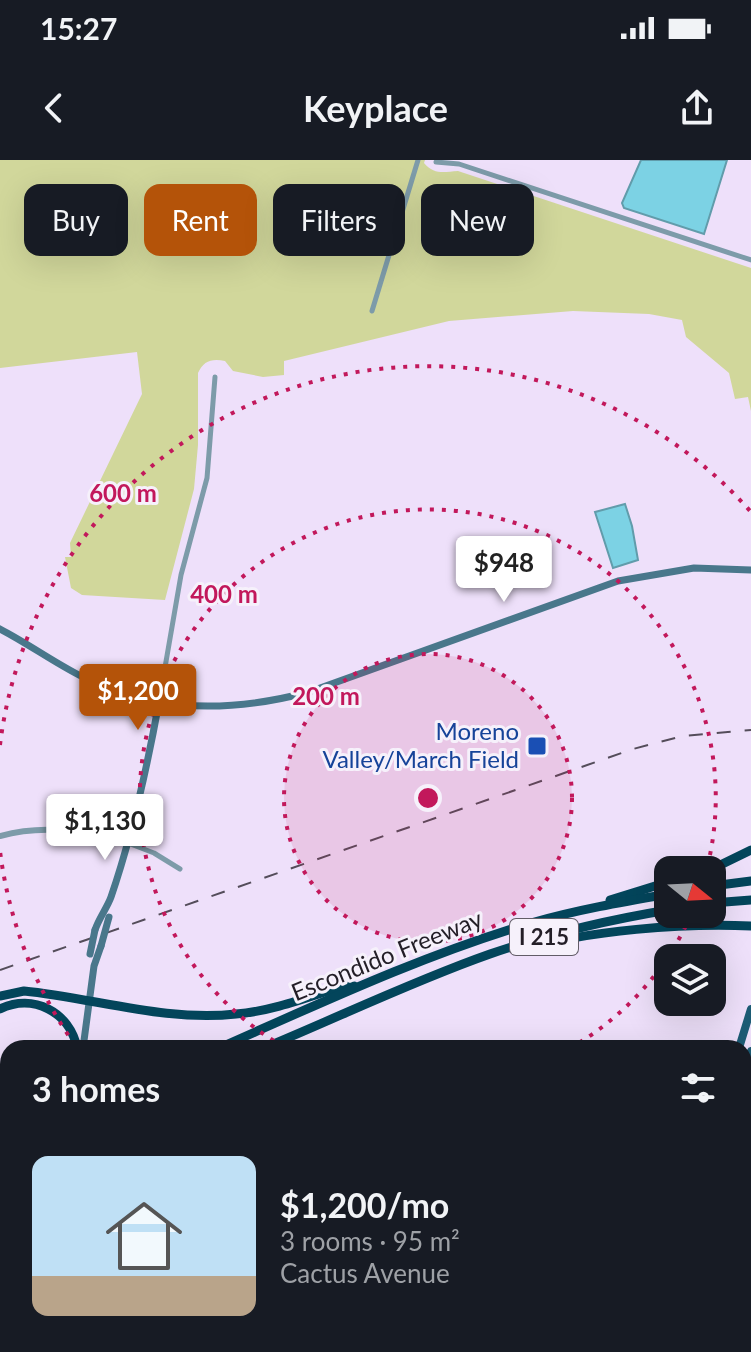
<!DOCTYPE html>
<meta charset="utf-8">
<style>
body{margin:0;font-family:Lato,sans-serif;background:#242831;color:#f1f3f6;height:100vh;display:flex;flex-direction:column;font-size:30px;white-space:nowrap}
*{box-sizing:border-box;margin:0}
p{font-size:26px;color:#9ea1a6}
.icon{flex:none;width:44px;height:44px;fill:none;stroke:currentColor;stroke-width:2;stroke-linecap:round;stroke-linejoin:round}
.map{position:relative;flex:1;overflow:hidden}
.drawer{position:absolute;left:0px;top:880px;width:752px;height:312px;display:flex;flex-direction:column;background:#171b24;border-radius:24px 24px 0 0;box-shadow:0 8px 32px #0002}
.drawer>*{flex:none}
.top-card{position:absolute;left:24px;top:24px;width:704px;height:72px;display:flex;gap:16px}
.needle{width:52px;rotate:108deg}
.controls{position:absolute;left:654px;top:696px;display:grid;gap:16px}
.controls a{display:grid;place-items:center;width:72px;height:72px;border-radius:16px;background:#171b24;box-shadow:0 8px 32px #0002;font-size:40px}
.price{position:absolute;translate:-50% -68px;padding:0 18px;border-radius:8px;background:#fff;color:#222;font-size:26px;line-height:52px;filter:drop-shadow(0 2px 4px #0008)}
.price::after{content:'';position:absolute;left:50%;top:48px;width:24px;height:18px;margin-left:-12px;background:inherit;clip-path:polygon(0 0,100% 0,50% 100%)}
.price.active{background:#b45309;color:#fff}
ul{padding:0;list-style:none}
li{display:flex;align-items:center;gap:24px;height:200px;padding:0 32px}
li span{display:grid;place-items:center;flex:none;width:224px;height:160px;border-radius:16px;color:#555}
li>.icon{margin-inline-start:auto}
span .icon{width:96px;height:96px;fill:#fffc;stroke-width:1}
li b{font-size:34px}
h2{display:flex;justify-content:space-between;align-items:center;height:96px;padding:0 32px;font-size:34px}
.tag{padding:0 28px;border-radius:16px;background:#171b24;box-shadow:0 8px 32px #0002;font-size:28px;line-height:72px}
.tag.active{background:#b45309;color:#fff}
.status{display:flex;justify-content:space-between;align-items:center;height:56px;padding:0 40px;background:#171b24;direction:ltr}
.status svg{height:22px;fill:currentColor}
header{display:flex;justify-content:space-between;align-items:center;height:104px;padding:0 32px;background:#171b24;font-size:36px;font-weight:700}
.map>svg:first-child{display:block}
</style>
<div class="status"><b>15:27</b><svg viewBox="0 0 49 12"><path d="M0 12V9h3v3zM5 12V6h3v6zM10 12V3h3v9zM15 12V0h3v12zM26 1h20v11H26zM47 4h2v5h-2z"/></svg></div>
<header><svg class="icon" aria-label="back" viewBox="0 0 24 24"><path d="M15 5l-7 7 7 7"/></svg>Keyplace<svg class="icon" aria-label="share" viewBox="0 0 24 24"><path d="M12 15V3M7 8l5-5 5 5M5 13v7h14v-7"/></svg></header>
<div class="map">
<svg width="751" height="1192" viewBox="0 0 751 1192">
<rect width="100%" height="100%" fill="#eee0fa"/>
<path fill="#d1d79b" d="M 0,0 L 425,0 L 424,3 C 434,15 444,12 458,11 L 751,108 L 751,251 L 748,237 L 735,239 L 729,213 L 686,177 L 682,160 L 649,154 L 573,151 L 449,161 L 284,201 L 284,215 L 263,217 L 233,211 L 225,201 C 212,198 203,201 198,213 L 198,285 L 194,329 L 165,440 L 82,435 L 71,428 L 65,397 L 71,397 L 70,383 L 142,234 L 137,192 L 0,208 Z"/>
<g fill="#7cd2e4" stroke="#619cab" stroke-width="2">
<path d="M 641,0 L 727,0 L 704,74 L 624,48 L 622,43 Z"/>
<path d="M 625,344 L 632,366 L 638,400 L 613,408 L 595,352 Z"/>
</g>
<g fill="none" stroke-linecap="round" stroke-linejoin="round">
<g stroke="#7d9ba9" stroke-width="5">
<path d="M 436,2 L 459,4 L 751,100"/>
<path d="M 372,151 L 418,0"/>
<path d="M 159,542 L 181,415 L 207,318 L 215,217"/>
<path d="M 128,683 L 154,693 L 180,709"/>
<path d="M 744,1146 L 751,1148"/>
<path d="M 325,1184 L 349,1192"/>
</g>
<path stroke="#7d9ba9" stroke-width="6" d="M 0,676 C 44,664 84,671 128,683"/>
<g stroke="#49778b" stroke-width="7">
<path d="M 0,469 C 31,485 60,507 91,521 C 161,554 237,551 309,532 L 618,421 L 694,408 L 751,410"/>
<path d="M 95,770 C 99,758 107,748 111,737 C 133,673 147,608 159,542"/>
<path d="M 83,888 L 94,806 L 101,786"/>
<path d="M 40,1192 L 41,1184"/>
</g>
<g stroke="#1d5c75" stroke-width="8">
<path d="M 739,888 L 751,849"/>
<path d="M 744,913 L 751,891"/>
<path d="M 744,990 L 751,992"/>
<path d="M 744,1010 L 751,1008"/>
<path d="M 644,1192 L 647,1184"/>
<path d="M 658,1192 L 660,1184"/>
</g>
<g stroke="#03455b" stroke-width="9">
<path d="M 710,710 L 751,690"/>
<path d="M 712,726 L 751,721"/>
<path d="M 610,740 L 668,722"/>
<path d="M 712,743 L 751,740"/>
<path d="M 524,790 C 587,770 685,763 751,766"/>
<path d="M 0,836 L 24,831 C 94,838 166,862 236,854 C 273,851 308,837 343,826 L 354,826"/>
<path d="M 0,849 C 33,833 70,852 77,888"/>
<path d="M 219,888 C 321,843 423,795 531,763 C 576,750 622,742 668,734"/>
<path d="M 264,888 C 339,857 413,821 490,794 C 548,774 608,760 668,750"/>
<path d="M 0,941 L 8,945"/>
<path d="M 0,975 L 8,973"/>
<path d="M 0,993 L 8,991"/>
<path d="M 0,1004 L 8,1000"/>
<path d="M 0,1123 L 8,1124"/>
</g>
<path stroke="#544d5a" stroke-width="2" stroke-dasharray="14 14" stroke-linecap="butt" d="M 0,810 L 633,589 L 683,576 L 751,570"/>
<g stroke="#49778b" stroke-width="7">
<path d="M 101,786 L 109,757"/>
<path d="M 90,794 L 95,770"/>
</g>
</g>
<circle cx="428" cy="638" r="144" fill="#c2185b" fill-opacity=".12"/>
<g fill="none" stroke="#c2185b" stroke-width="4" stroke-dasharray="4 8">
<circle cx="428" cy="638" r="144"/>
<path d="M691 755A288 288 0 0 1 572 887M284 887A288 288 0 1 1 707 708"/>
<path d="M75 885A431 431 0 0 1 0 691M0 585A431 431 0 0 1 751 352"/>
</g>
<rect fill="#1a4fb4" stroke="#f6f1fb" stroke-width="3" x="527" y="576" width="20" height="20" rx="4"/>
<g text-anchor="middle" stroke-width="6" stroke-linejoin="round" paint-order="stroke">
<rect fill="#f6f1fb" stroke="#625d67" stroke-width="2" x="510" y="759" width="68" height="36" rx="6"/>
<g font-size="22" font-weight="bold" fill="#231e27">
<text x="544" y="785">I 215</text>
</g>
<g font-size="24" fill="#164399" stroke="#f6f1fb" text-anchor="end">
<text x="519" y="580">Moreno<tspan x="519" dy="28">Valley/March Field</tspan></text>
</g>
<g font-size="24" fill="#231e27" stroke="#f6f1fb">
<text transform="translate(387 796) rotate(-22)" y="8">Escondido Freeway</text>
</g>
</g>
<circle cx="428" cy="638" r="12" fill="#c2185b" stroke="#f6f1fb" stroke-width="4"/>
<g font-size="24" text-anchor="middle" font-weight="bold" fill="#c2185b" stroke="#f6f1fb" stroke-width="6" stroke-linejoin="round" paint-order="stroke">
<text x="123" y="342">600 m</text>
<text x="224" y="443">400 m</text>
<text x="326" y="545">200 m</text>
</g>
</svg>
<div class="controls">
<a><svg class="needle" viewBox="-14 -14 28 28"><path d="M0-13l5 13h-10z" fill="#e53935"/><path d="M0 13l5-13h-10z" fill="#9ea1a6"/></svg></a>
<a><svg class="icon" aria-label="layers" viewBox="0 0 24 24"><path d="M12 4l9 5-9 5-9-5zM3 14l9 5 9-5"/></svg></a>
</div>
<b class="price" style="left:504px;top:444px">$948</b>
<b class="price active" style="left:138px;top:572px">$1,200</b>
<b class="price" style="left:105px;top:702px">$1,130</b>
<div class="top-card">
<a class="tag">Buy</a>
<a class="tag active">Rent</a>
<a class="tag">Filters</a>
<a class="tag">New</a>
</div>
<section class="drawer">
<h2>3 homes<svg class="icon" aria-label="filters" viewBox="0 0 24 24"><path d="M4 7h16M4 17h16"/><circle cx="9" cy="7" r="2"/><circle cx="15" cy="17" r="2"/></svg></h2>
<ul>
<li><span style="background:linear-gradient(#bfe0f5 75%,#b9a48a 0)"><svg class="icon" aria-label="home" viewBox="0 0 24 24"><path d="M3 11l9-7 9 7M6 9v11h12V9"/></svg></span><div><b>$1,200/mo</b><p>3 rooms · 95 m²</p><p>Cactus Avenue</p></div></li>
</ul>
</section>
</div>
